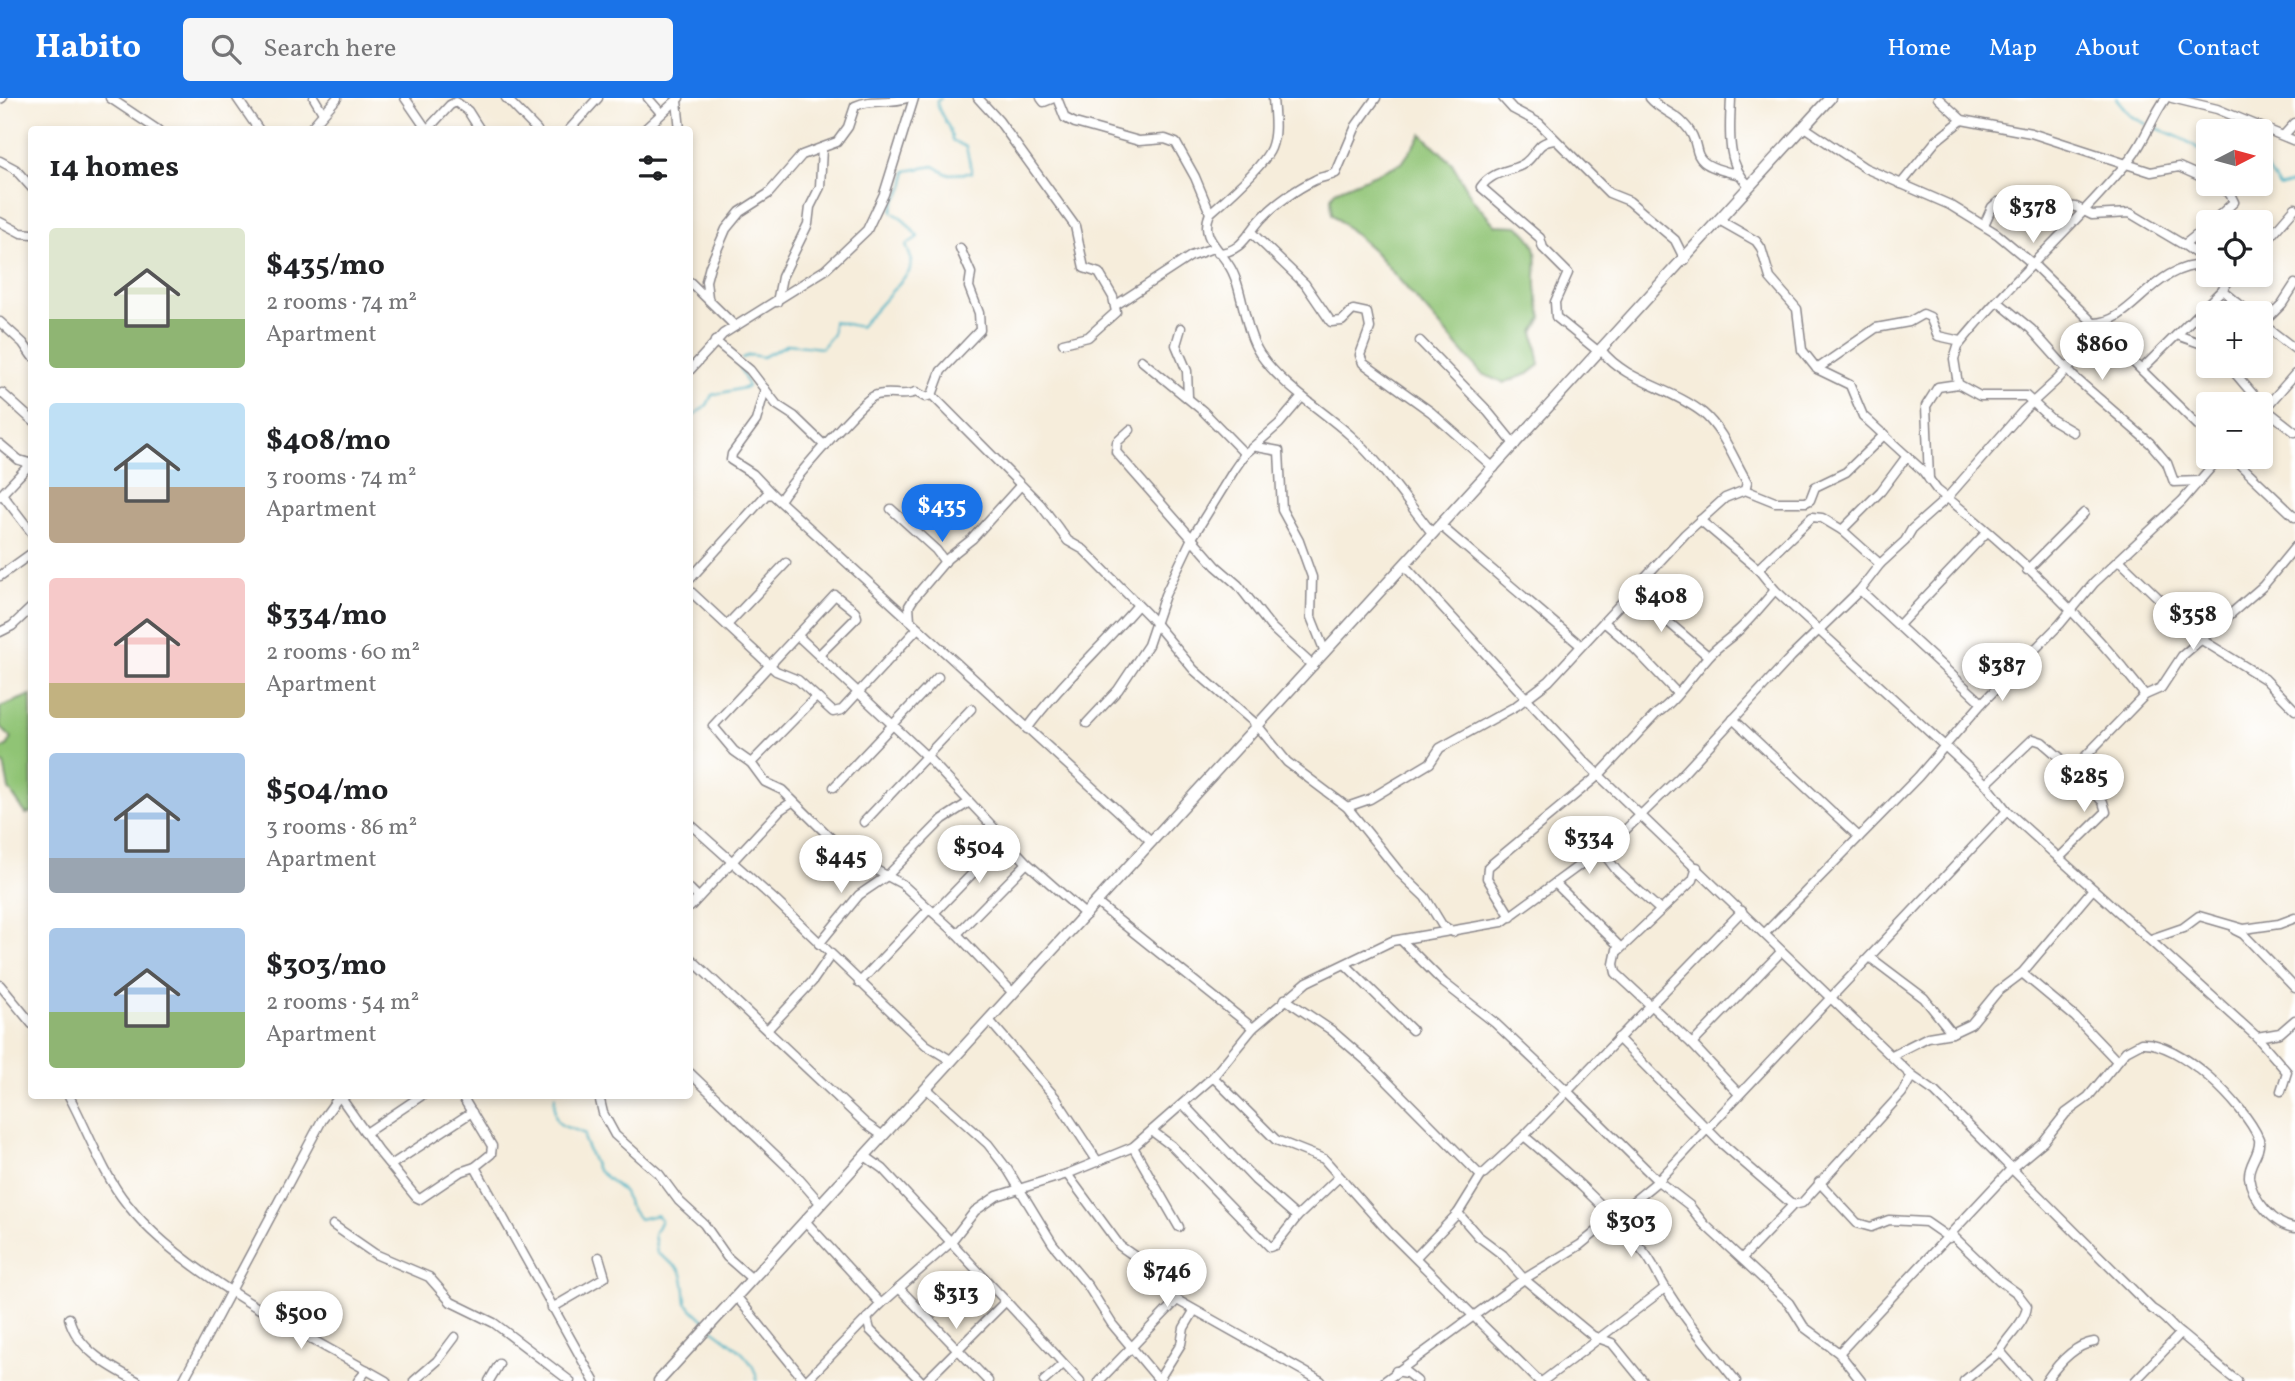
<!DOCTYPE html>
<meta charset="utf-8">
<style>
body{margin:0;font-family:Vollkorn,serif;background:#f6f6f6;color:#202124;height:100vh;display:flex;flex-direction:column;font-size:26px;white-space:nowrap}
*{box-sizing:border-box;margin:0}
p{font-size:23px;color:#757577}
.icon{flex:none;width:38px;height:38px;fill:none;stroke:currentColor;stroke-width:2;stroke-linecap:round;stroke-linejoin:round}
.map{position:relative;flex:1;overflow:hidden}
.sheet{position:absolute;left:28px;top:28px;width:665px;height:973px;display:flex;flex-direction:column;background:#fff;border-radius:7px;box-shadow:0 4px 10px #0003}
.sheet>*{flex:none}
.needle{width:46px;rotate:84deg}
.fabs{position:absolute;left:2196px;top:21px;display:grid;gap:14px}
.fabs a{display:grid;place-items:center;width:77px;height:77px;border-radius:7px;background:#fff;box-shadow:0 4px 10px #0003;font-size:35px}
.price{position:absolute;translate:-50% -60px;padding:0 16px;border-radius:24px;background:#fff;color:#222;font-size:23px;line-height:46px;filter:drop-shadow(0 2px 4px #0008)}
.price::after{content:'';position:absolute;left:50%;top:42px;width:21px;height:16px;margin-left:-10px;background:inherit;clip-path:polygon(0 0,100% 0,50% 100%)}
.price.selected{background:#1a73e8;color:#fff}
ul{padding:0;list-style:none}
li{display:flex;align-items:center;gap:21px;height:175px;padding:0 21px}
li span{display:grid;place-items:center;flex:none;width:196px;height:140px;border-radius:7px;color:#555}
li>.icon{margin-inline-start:auto}
span .icon{width:84px;height:84px;fill:#fffc;stroke-width:1}
li b{font-size:30px}
h2{display:flex;justify-content:space-between;align-items:center;height:84px;padding:0 21px;font-size:30px}
header{display:flex;align-items:center;gap:42px;box-sizing:border-box;height:98px;padding:0 35px;background:#1a73e8;color:#fff}
header strong{font-size:33px}
nav{display:flex;gap:38px;margin-inline-start:auto;font-size:24px}
.search{width:490px;height:63px;background:#f6f6f6;display:flex;align-items:center;gap:18px;box-sizing:border-box;padding:0 24px;border-radius:7px;color:#757577;font-size:26px}
.map>svg:first-child{display:block}
</style>
<header>
<strong>Habito</strong>
<div class="search"><svg class="icon" aria-label="search" viewBox="0 0 24 24"><circle cx="10" cy="10" r="6"/><path d="M15 15l6 6"/></svg>Search here</div>
<nav><a>Home</a><a>Map</a><a>About</a><a>Contact</a></nav>
</header>
<div class="map">
<svg width="2295" height="1283" viewBox="0 0 2295 1283">
<rect width="100%" height="100%" fill="#fff"/>
<filter id="ink" filterUnits="userSpaceOnUse"><feTurbulence type="fractalNoise" baseFrequency=".0143" numOctaves="2"/><feDisplacementMap in="SourceGraphic" scale="14" xChannelSelector="R" yChannelSelector="G"/><feConvolveMatrix kernelMatrix="1 2 1 2 8 2 1 2 1" color-interpolation-filters="sRGB"/></filter>
<filter id="wash" filterUnits="userSpaceOnUse"><feTurbulence type="fractalNoise" baseFrequency=".00686" numOctaves="4" result="noise"/><feDisplacementMap in="SourceGraphic" scale="28" xChannelSelector="R" yChannelSelector="G"/><feGaussianBlur stdDeviation="1.57" result="paint"/><feColorMatrix in="noise" values="0 0 0 0 0 0 0 0 0 0 0 0 0 0 0 0 0 1.4 0 .05"/><feComposite in="paint" operator="in"/></filter>
<g filter="url(#wash)">
<rect width="100%" height="100%" fill="#f6eddb"/>
<g fill="#90c475" stroke="#597358" stroke-width="2">
<path d="M 1422,36 L 1452,65 L 1473,102 L 1495,127 L 1518,128 C 1544,149 1535,159 1536,187 C 1536,198 1540,210 1542,220 L 1534,234 L 1540,267 L 1528,276 L 1503,285 L 1482,276 L 1374,153 L 1332,116 L 1331,100 L 1335,93 L 1402,65 Z"/>
<path d="M 31,597 L 32,714 L 26,716 L 9,691 L 4,666 L 0,664 L 0,651 L 8,647 L 11,640 L 0,628 L 0,609 Z"/>
</g>
<g fill="none" stroke-linecap="round" stroke-linejoin="round">
<g stroke="#46b1c4" stroke-width="2">
<path d="M 2116,0 L 2131,18 L 2146,26"/>
<path d="M 2154,29 C 2173,37 2187,41 2203,54 L 2208,51"/>
<path d="M 2261,61 L 2279,89 L 2295,84"/>
<path d="M 742,260 L 750,257 L 763,259 L 788,246 L 822,250 L 833,236 L 833,223 L 860,229 L 909,174 L 912,163 L 906,147 L 918,139 L 902,120 L 892,114 C 894,94 906,101 906,73 L 934,68 L 947,76 L 972,75 L 966,49 L 952,42 C 952,27 939,19 937,4 L 941,0"/>
<path d="M 690,320 L 707,307 L 712,297 L 748,289 L 740,269"/>
<path d="M 690,339 L 690,357"/>
<path d="M 555,998 C 552,1034 563,1025 585,1036 L 584,1042 L 597,1072 L 624,1094 L 628,1106 L 639,1121 L 657,1117 L 661,1122 L 654,1136 L 657,1155 C 685,1175 683,1169 686,1205 L 706,1224"/>
<path d="M 711,1230 C 728,1243 756,1260 757,1283"/>
</g>
</g>
</g>
<g filter="url(#ink)">
<g fill="none" stroke-linecap="round" stroke-linejoin="round">
<g stroke="#8c888b" stroke-width="11">
<g id="minor">
<path d="M 110,0 L 158,32"/>
<path d="M 237,0 L 259,32"/>
<path d="M 314,0 L 323,15"/>
<path d="M 405,0 L 427,32"/>
<path d="M 506,0 L 537,32"/>
<path d="M 648,0 L 661,15"/>
<path d="M 978,0 L 999,23 L 1075,128 L 1084,170 L 1099,175 L 1113,199 L 1116,214 L 1088,239 L 1063,245"/>
<path d="M 1041,0 L 1044,4 L 1054,0"/>
<path d="M 1057,0 L 1065,20 L 1075,25 L 1139,43 L 1165,41 L 1176,45 L 1195,79 L 1210,115"/>
<path d="M 1273,0 C 1274,16 1277,35 1271,50 C 1264,68 1225,102 1210,115 C 1200,139 1217,148 1228,166 C 1243,186 1243,231 1260,256 C 1284,290 1321,311 1351,338 C 1383,367 1406,403 1433,436"/>
<path d="M 1503,0 L 1513,11 L 1539,25 L 1609,95 L 1629,103 L 1675,142 L 1685,162"/>
<path d="M 1650,0 C 1659,11 1671,14 1681,23 C 1711,51 1677,63 1737,76"/>
<path d="M 1731,0 C 1730,30 1725,67 1750,88"/>
<path d="M 1938,0 L 1962,22 L 2031,35 L 2151,74 L 2179,69 L 2208,82"/>
<path d="M 2172,0 L 2217,11 L 2295,43"/>
<path d="M 0,1 L 2,0"/>
<path d="M 677,3 L 680,32"/>
<path d="M 1804,29 L 1865,70 L 1950,107 L 1997,136 L 2033,166 L 2208,337"/>
<path d="M 309,32 L 337,0"/>
<path d="M 427,32 L 450,7 L 456,4 L 468,13 L 480,32"/>
<path d="M 569,32 L 598,0"/>
<path d="M 644,32 L 679,0"/>
<path d="M 2284,37 L 2295,25"/>
<path d="M 1555,42 C 1536,44 1538,55 1525,65 C 1512,74 1493,72 1481,89 L 1540,140 L 1543,150 L 1568,175 L 1555,204 L 1556,219 L 1599,254"/>
<path d="M 0,63 L 15,71 L 32,90"/>
<path d="M 1901,86 L 1936,43 L 1962,22"/>
<path d="M 1719,122 L 1756,143 L 1761,150 L 1770,180 L 1797,211 L 1802,252 L 1817,271 L 1876,230 L 1909,224 L 1923,216 L 1930,219 L 1938,238 L 1961,243"/>
<path d="M 0,124 L 21,135 L 32,136"/>
<path d="M 2212,124 L 2234,104 L 2230,96 L 2216,86"/>
<path d="M 1984,127 L 1992,109 L 1998,104 L 2034,105 L 2076,109 L 2092,117 L 2130,115 L 2184,147 L 2208,128"/>
<path d="M 1252,135 L 1305,186 L 1331,224 L 1342,223 L 1353,212 L 1367,215 L 1370,230 L 1360,257 L 1363,265 L 1431,314 L 1494,370"/>
<path d="M 2184,147 L 2208,164"/>
<path d="M 2261,149 L 2295,110"/>
<path d="M 1218,155 C 1242,154 1247,136 1262,120 C 1275,106 1298,90 1315,82 C 1322,78 1329,79 1336,75 L 1356,28 L 1376,0"/>
<path d="M 690,184 L 735,228"/>
<path d="M 2222,192 L 2250,215"/>
<path d="M 708,200 L 706,183 L 710,168 L 726,131 L 740,114 L 768,96 L 802,57 L 837,44 L 848,29 L 855,8 C 872,0 890,6 907,0"/>
<path d="M 1997,203 L 2031,231 L 2074,279 L 2150,345 L 2167,365 L 2174,384 L 2199,383"/>
<path d="M 777,204 L 782,179 L 808,126 L 810,109 L 820,89 L 822,50"/>
<path d="M 1116,207 L 1191,158 L 1213,150"/>
<path d="M 0,224 L 23,245 L 32,258"/>
<path d="M 2093,225 C 2132,227 2153,164 2208,167"/>
<path d="M 2261,225 L 2295,251"/>
<path d="M 2262,226 L 2282,206 L 2295,186"/>
<path d="M 1181,230 L 1176,247 L 1187,273 L 1188,299"/>
<path d="M 2177,237 L 2208,248"/>
<path d="M 715,243 L 750,272 L 777,307 L 794,318 L 825,348"/>
<path d="M 1420,243 L 1484,309 L 1515,347"/>
<path d="M 1141,262 L 1203,313 L 1245,356"/>
<path d="M 2229,268 L 2261,306"/>
<path d="M 1817,271 L 1850,287 L 1863,318 L 1923,373 L 1937,392 C 2010,448 2088,524 2145,597"/>
<path d="M 2142,271 L 2222,192 L 2233,177"/>
<path d="M 690,272 L 723,236 L 825,172 L 867,132 L 884,96 L 914,0"/>
<path d="M 1958,286 L 1980,298 L 2026,298 L 2051,321 L 2073,334"/>
<path d="M 765,291 L 756,323 L 732,356 L 731,362 L 753,376 L 772,396"/>
<path d="M 2,295 L 32,322"/>
<path d="M 932,297 L 941,273 L 980,232 L 979,215 L 969,189 L 971,175 L 960,150"/>
<path d="M 2263,309 L 2295,334"/>
<path d="M 2261,315 L 2295,276"/>
<path d="M 1130,332 L 1117,344 L 1116,354 L 1216,468 L 1238,487 L 1271,529 L 1313,568"/>
<path d="M 0,346 L 19,362 L 29,365"/>
<path d="M 1257,349 L 1279,353 L 1282,412 L 1299,443 L 1312,479 L 1311,519 L 1325,554"/>
<path d="M 2232,359 L 2295,419"/>
<path d="M 1929,381 L 1926,308 L 1938,289 L 1958,286 L 1954,261 L 1958,248 C 2012,181 2077,126 2131,60 C 2146,41 2152,19 2166,0"/>
<path d="M 1745,392 L 1775,404 L 1806,404 L 1810,402 L 1815,389 L 1846,374 L 1885,336"/>
<path d="M 2,396 L 32,435"/>
<path d="M 0,398 L 32,364"/>
<path d="M 781,401 C 790,386 861,303 874,298 C 888,292 902,300 916,294 L 925,299 L 932,297 L 1040,406 L 1068,443 L 1084,452 L 1150,519 L 1194,572 L 1257,627 L 1287,664 L 1347,709 L 1400,775 L 1425,799 L 1442,827 L 1453,834"/>
<path d="M 891,411 L 936,452 L 945,464"/>
<path d="M 1700,422 L 1758,471 L 1812,419 L 1822,420 L 1842,432 L 1881,393 L 1907,358"/>
<path d="M 1441,428 L 1580,547"/>
<path d="M 1842,432 L 1880,466"/>
<path d="M 2120,463 L 2202,542 L 2265,581 L 2295,612"/>
<path d="M 1404,467 L 1584,663 L 1912,978 L 1935,994 L 2152,1211 C 2166,1219 2170,1228 2181,1236 C 2200,1251 2217,1268 2237,1283"/>
<path d="M 1758,471 L 1775,492 L 1986,686 L 2033,641 L 2042,644 L 2073,671 L 2145,597 L 2161,590 L 2182,558 L 2263,488 L 2295,449"/>
<path d="M 2027,472 L 2084,415"/>
<path d="M 0,478 L 32,455"/>
<path d="M 690,481 L 766,397 L 772,396 L 1152,744"/>
<path d="M 1860,492 L 1982,605"/>
<path d="M 690,493 L 776,573 L 798,582 L 833,614 L 842,612 L 918,530"/>
<path d="M 1632,493 L 1708,558"/>
<path d="M 910,522 L 909,508 L 914,500 L 947,461 L 972,441 L 1020,388"/>
<path d="M 1604,524 L 1635,551 L 1676,594"/>
<path d="M 727,527 L 786,465"/>
<path d="M 1899,527 L 1986,435"/>
<path d="M 0,534 L 12,528 L 32,509"/>
<path d="M 798,538 L 928,660 L 1027,765 L 1086,817"/>
<path d="M 819,557 L 857,519 L 855,513 L 835,497 L 713,628 L 734,653 L 751,665 L 765,684 L 782,692 L 848,757 L 902,786 L 957,836 L 1013,895"/>
<path d="M 1733,621 L 1859,739"/>
<path d="M 1087,625 L 1118,592 L 1148,547 L 1165,497 L 1192,440 L 1234,372 L 1245,356 L 1279,326 L 1302,299"/>
<path d="M 1027,631 C 1059,587 1102,549 1137,508"/>
<path d="M 751,665 L 816,599"/>
<path d="M 1986,686 L 2007,713 L 2257,939 L 2287,974 L 2281,993"/>
<path d="M 834,689 L 938,579"/>
<path d="M 1347,709 L 1370,701 L 1430,665 L 1440,650 L 1516,608 L 1549,583 L 1685,436 L 1725,400 L 1745,392 L 1747,384 C 1734,362 1723,332 1703,315 C 1672,290 1626,284 1601,252"/>
<path d="M 864,724 L 971,611"/>
<path d="M 690,726 L 776,803 L 926,947 L 952,963"/>
<path d="M 1601,752 L 1617,773 L 1659,811"/>
<path d="M 2059,760 L 2106,714 L 2103,704 L 2073,671"/>
<path d="M 1555,785 L 1618,847 L 1614,866 L 1616,875 L 1692,946 L 1781,854"/>
<path d="M 690,791 L 698,799"/>
<path d="M 1097,805 L 1253,930"/>
<path d="M 690,809 L 780,712 L 792,704"/>
<path d="M 934,815 L 1006,741"/>
<path d="M 1511,819 L 1487,780 L 1488,769 L 1599,677 L 1656,616 C 1677,602 1691,578 1708,559 C 1717,548 1731,540 1741,530 C 1753,518 1764,505 1775,492"/>
<path d="M 2235,832 L 2243,836 L 2295,890"/>
<path d="M 1765,835 L 1918,679 L 1982,605 L 2060,526 L 2094,485 L 2182,403 L 2220,359"/>
<path d="M 957,836 L 1027,765"/>
<path d="M 2151,841 L 2183,830 L 2199,818 L 2244,831 L 2279,826 L 2295,820"/>
<path d="M 1401,842 L 1444,885 L 1495,925 L 1567,993 L 1658,1083 L 1689,1107 L 1704,1126 L 1789,1205 L 1804,1229 L 1839,1255 L 1861,1283"/>
<path d="M 819,846 L 859,797 L 887,778 L 943,721 L 968,705"/>
<path d="M 1619,852 L 1693,782 L 1697,769"/>
<path d="M 690,860 L 866,1026 L 883,1038"/>
<path d="M 1871,860 L 1924,900 L 1952,935"/>
<path d="M 1346,867 L 1412,932"/>
<path d="M 2022,875 L 2075,919 L 2116,962"/>
<path d="M 859,885 L 929,811"/>
<path d="M 0,887 L 32,926"/>
<path d="M 1285,901 L 1331,932 L 1370,966 L 1481,1078"/>
<path d="M 989,922 L 1055,999 L 1098,1064"/>
<path d="M 767,932 L 812,884 L 830,858"/>
<path d="M 2257,939 L 2280,935 L 2295,922"/>
<path d="M 1618,940 L 1719,1043 L 1793,1107"/>
<path d="M 1692,946 L 1739,996"/>
<path d="M 1892,957 L 1928,939 L 1952,935 L 1971,926 L 1998,893 L 2022,875 L 2093,791"/>
<path d="M 690,975 L 793,1074 L 821,1106"/>
<path d="M 1213,979 L 1276,1042 L 1324,1061 L 1388,1133 L 1539,1283"/>
<path d="M 927,991 L 988,1046 L 1008,1072 L 1053,1146 L 1088,1188 L 1112,1226 L 1159,1282"/>
<path d="M 69,998 C 88,1033 102,1075 127,1106 C 181,1176 310,1239 386,1283"/>
<path d="M 462,998 L 492,1048 L 491,1056 L 475,1069 L 594,1283"/>
<path d="M 599,998 L 603,1015 L 615,1037 L 659,1076 L 679,1103 L 704,1126 L 727,1159 L 752,1181"/>
<path d="M 341,1000 L 376,1050 L 416,1099 L 420,1101 L 460,1074 L 475,1069"/>
<path d="M 1183,1006 L 1255,1082 L 1297,1119"/>
<path d="M 1152,1033 L 1172,1048 L 1270,1149 L 1275,1147 L 1297,1119 L 1338,1080"/>
<path d="M 366,1035 L 421,998"/>
<path d="M 1524,1038 C 1566,1073 1608,1110 1643,1153 C 1653,1164 1657,1177 1665,1189 C 1685,1223 1712,1252 1736,1283"/>
<path d="M 1133,1049 L 1179,1129"/>
<path d="M 865,1058 L 883,1071 L 1080,1283"/>
<path d="M 391,1067 L 472,1014"/>
<path d="M 1067,1076 L 1120,1148 L 1140,1162 L 1177,1202 L 1321,1283"/>
<path d="M 1819,1084 L 1857,1125 L 1871,1129 L 1889,1122 L 1926,1124 L 1949,1140"/>
<path d="M 1458,1115 L 1478,1138 L 1503,1157 L 1524,1181 L 1593,1238 L 1612,1245 L 1643,1283"/>
<path d="M 806,1124 L 881,1206"/>
<path d="M 333,1127 L 375,1156 L 429,1179 L 451,1204 L 494,1225 L 570,1283"/>
<path d="M 1952,1137 L 1999,1182 L 2017,1195 L 2027,1208 C 2025,1226 2008,1237 2000,1253"/>
<path d="M 1417,1158 L 1458,1115 L 1481,1078 L 1524,1038 L 1742,813"/>
<path d="M 1743,1159 L 1793,1107 L 1802,1105 L 1902,995 L 1912,978"/>
<path d="M 899,1190 L 988,1283"/>
<path d="M 736,1198 L 805,1283"/>
<path d="M 552,1210 L 605,1179 L 599,1159"/>
<path d="M 69,1220 C 77,1251 110,1269 137,1283"/>
<path d="M 867,1220 L 870,1232 L 921,1283"/>
<path d="M 1839,1255 L 2013,1069 L 2043,1044 L 2066,1015 L 2088,999 L 2126,953 L 2141,945 C 2179,942 2245,1007 2259,1041 C 2261,1056 2248,1065 2249,1079 C 2251,1100 2275,1128 2295,1130"/>
<path d="M 1396,1273 L 1407,1275 L 1417,1283"/>
<path d="M 183,1283 L 322,1022 L 338,1000 L 345,998"/>
<path d="M 358,1283 L 367,1272"/>
<path d="M 414,1283 L 437,1263 L 455,1239"/>
<path d="M 489,1283 L 499,1266"/>
<path d="M 806,1283 L 881,1206 L 950,1145 L 975,1113 L 997,1098 L 1067,1076 L 1133,1049 L 1213,979 L 1253,930 L 1307,884 L 1392,843 L 1502,824 L 1618,739 L 1679,680 L 1791,559 L 1860,492 L 1880,466 L 1905,443 L 1912,431 L 1947,400 L 2023,313 L 2058,281 L 2101,233"/>
<path d="M 926,1283 L 1006,1203"/>
<path d="M 1044,1283 L 1063,1266"/>
<path d="M 1099,1283 L 1177,1202"/>
<path d="M 1158,1283 L 1181,1246 L 1184,1230 L 1194,1213"/>
<path d="M 1385,1283 L 1524,1181 L 1580,1147 L 1658,1083 L 2007,713"/>
<path d="M 1543,1283 L 1665,1190"/>
<path d="M 1964,1283 L 2000,1253 L 2026,1283"/>
<path d="M 2046,1283 C 2057,1267 2074,1247 2094,1244"/>
<path d="M 2135,1283 L 2180,1236"/>
</g>
</g>
<g stroke="#8c888b" stroke-width="13">
<path id="major" d="M 659,1283 L 1830,0"/>
</g>
<use href="#minor" stroke="#fff" stroke-width="8"/>
<use href="#major" stroke="#fff" stroke-width="10"/>
</g>
</g>
</svg>
<div class="fabs">
<a><svg class="needle" viewBox="-14 -14 28 28"><path d="M0-13l5 13h-10z" fill="#e53935"/><path d="M0 13l5-13h-10z" fill="#757577"/></svg></a>
<a><svg class="icon" aria-label="locate" viewBox="0 0 24 24"><circle cx="12" cy="12" r="6"/><path d="M12 2v4M12 18v4M2 12h4M18 12h4"/></svg></a>
<a>+</a>
<a>−</a>
</div>
<b class="price" style="left:2033px;top:147px">$378</b>
<b class="price" style="left:2102px;top:284px">$860</b>
<b class="price selected" style="left:942px;top:446px">$435</b>
<b class="price" style="left:1661px;top:536px">$408</b>
<b class="price" style="left:2193px;top:554px">$358</b>
<b class="price" style="left:2002px;top:605px">$387</b>
<b class="price" style="left:2084px;top:716px">$285</b>
<b class="price" style="left:1589px;top:778px">$334</b>
<b class="price" style="left:979px;top:787px">$504</b>
<b class="price" style="left:841px;top:797px">$445</b>
<b class="price" style="left:1631px;top:1161px">$303</b>
<b class="price" style="left:1167px;top:1211px">$746</b>
<b class="price" style="left:956px;top:1233px">$313</b>
<b class="price" style="left:301px;top:1253px">$500</b>
<section class="sheet">
<h2>14 homes<svg class="icon" aria-label="filters" viewBox="0 0 24 24"><path d="M4 7h16M4 17h16"/><circle cx="9" cy="7" r="2"/><circle cx="15" cy="17" r="2"/></svg></h2>
<ul>
<li><span style="background:linear-gradient(#dfe7d0 65%,#8fb573 0)"><svg class="icon" aria-label="home" viewBox="0 0 24 24"><path d="M3 11l9-7 9 7M6 9v11h12V9"/></svg></span><div><b>$435/mo</b><p>2 rooms · 74 m²</p><p>Apartment</p></div></li>
<li><span style="background:linear-gradient(#bfe0f5 60%,#b9a48a 0)"><svg class="icon" aria-label="home" viewBox="0 0 24 24"><path d="M3 11l9-7 9 7M6 9v11h12V9"/></svg></span><div><b>$408/mo</b><p>3 rooms · 74 m²</p><p>Apartment</p></div></li>
<li><span style="background:linear-gradient(#f6c9c9 75%,#c2b280 0)"><svg class="icon" aria-label="home" viewBox="0 0 24 24"><path d="M3 11l9-7 9 7M6 9v11h12V9"/></svg></span><div><b>$334/mo</b><p>2 rooms · 60 m²</p><p>Apartment</p></div></li>
<li><span style="background:linear-gradient(#a9c7e8 75%,#9aa5b1 0)"><svg class="icon" aria-label="home" viewBox="0 0 24 24"><path d="M3 11l9-7 9 7M6 9v11h12V9"/></svg></span><div><b>$504/mo</b><p>3 rooms · 86 m²</p><p>Apartment</p></div></li>
<li><span style="background:linear-gradient(#a9c7e8 60%,#8fb573 0)"><svg class="icon" aria-label="home" viewBox="0 0 24 24"><path d="M3 11l9-7 9 7M6 9v11h12V9"/></svg></span><div><b>$303/mo</b><p>2 rooms · 54 m²</p><p>Apartment</p></div></li>
</ul>
</section>
</div>
